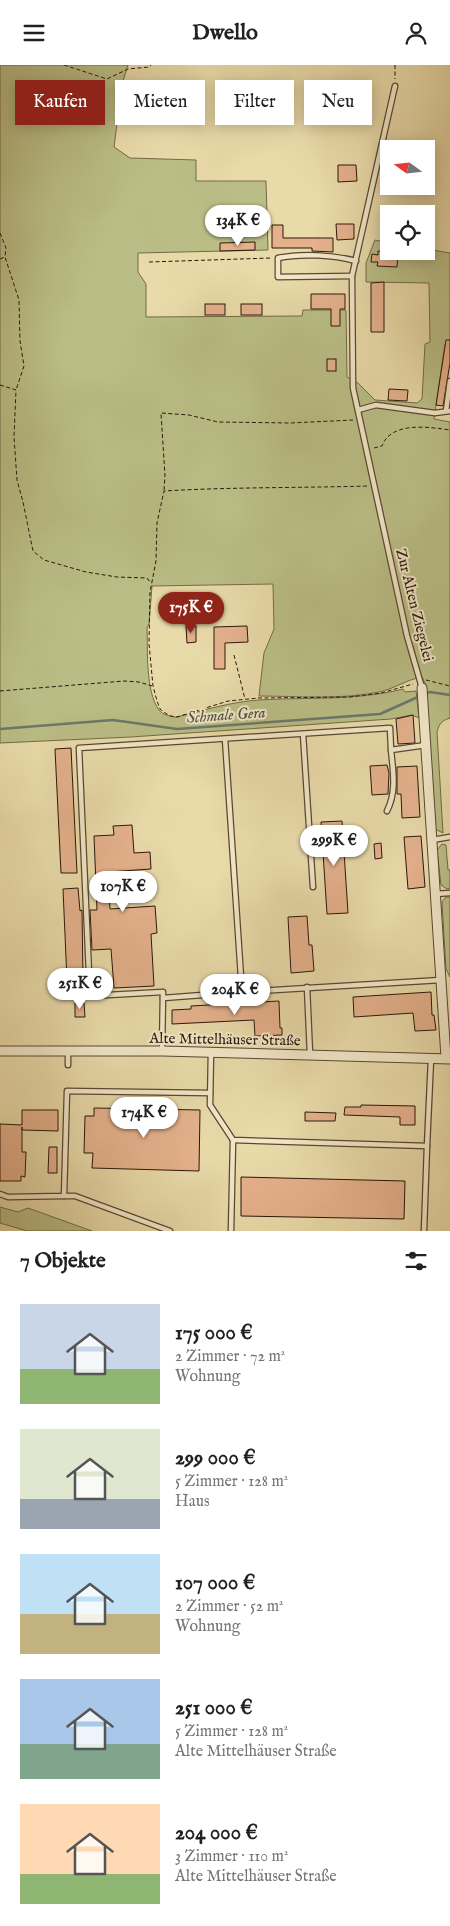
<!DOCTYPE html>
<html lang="de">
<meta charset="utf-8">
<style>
body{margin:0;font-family:"IM FELL English",serif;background:#f6f6f6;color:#202124;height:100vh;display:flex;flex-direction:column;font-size:19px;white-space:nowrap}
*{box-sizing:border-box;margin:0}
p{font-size:16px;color:#757577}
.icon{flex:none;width:28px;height:28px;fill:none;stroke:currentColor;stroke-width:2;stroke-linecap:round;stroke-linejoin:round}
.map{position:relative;height:1166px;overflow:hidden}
.panel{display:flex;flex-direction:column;background:#fff;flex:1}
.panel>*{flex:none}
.guide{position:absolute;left:15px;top:15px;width:420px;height:45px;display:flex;gap:10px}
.needle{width:32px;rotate:285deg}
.fabs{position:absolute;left:380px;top:75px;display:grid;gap:10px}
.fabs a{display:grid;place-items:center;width:55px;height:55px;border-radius:0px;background:#fff;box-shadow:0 2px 12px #0003;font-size:25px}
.price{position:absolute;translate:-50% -42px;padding:0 11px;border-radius:18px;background:#fff;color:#222;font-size:16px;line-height:32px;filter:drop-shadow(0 1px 2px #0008)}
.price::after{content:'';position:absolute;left:50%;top:30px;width:15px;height:11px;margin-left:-8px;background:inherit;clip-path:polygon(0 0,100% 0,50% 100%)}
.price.selected{background:#8f2418;color:#fff}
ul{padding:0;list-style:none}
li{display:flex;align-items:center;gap:15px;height:125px;padding:0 20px}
li span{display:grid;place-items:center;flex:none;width:140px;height:100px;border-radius:0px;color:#555}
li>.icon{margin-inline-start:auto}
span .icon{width:60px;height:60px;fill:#fffc;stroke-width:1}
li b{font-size:21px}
h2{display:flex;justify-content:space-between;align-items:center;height:60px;padding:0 20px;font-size:21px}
.chip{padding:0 18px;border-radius:0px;background:#fff;box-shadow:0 2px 12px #0003;font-size:18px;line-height:45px}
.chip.selected{background:#8f2418;color:#fff}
header{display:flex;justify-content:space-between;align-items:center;height:65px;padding:0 20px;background:#fff;font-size:22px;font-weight:800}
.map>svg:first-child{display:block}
</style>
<header><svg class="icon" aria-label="menu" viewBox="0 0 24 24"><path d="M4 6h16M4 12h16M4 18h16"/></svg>Dwello<svg class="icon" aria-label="person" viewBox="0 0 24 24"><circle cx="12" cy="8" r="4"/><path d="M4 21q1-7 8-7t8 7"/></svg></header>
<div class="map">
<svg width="450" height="1166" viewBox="0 0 450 1166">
<rect width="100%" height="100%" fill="#e9daa9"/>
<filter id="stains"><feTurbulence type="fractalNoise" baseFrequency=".004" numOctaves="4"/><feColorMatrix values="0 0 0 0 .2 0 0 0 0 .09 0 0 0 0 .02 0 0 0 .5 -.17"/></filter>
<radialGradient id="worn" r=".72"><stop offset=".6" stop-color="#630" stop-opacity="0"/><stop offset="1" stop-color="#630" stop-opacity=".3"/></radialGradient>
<g fill="#babe86" stroke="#726a48">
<path d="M 0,0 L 128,0 L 122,19 L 114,82 L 130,93 L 196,95 L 196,116 L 266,116 L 268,185 L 138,188 L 138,207 L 146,219 L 146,252 L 302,251 L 303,245 L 346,245 L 347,312 L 358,318 L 375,335 L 417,338 L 422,334 L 425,279 L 430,277 L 429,218 L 366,217 L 366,198 L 375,175 L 389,178 L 389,186 L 426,186 L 426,184 L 450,188 L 450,280 L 445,279 L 434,354 L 450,357 L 450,653 C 441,656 439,659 437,667 L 443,768 L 435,764 L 427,633 L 426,620 L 422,612 C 408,614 394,624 379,627 C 340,635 298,631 259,631 L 264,588 L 274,564 L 273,519 L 152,521 L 149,559 L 147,562 C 148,584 145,626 159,645 C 163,650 171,652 177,652 C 204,645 231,637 259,635 C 308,632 355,636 403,624 L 405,627 L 416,626 L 419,653 L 412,650 L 391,654 L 131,672 L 0,678 Z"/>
<path d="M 442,779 L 446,780 L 448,805 L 450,805 L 450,823 L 447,824 L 441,820 L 437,785 Z"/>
<path d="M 446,832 L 450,832 L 450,912 L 446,904 L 442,837 Z"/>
<path d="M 0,1142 L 18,1147 L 28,1143 L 92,1166 L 27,1166 L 0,1158 Z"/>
</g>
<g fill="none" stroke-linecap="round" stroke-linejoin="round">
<g stroke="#6c786c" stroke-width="2.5">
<path d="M 425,629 L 430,627 L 450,630"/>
<path d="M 0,664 L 113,655 L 177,664 L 380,649 L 420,631"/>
</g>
</g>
<g fill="#e4b18c" stroke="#2a160b">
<path d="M 338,100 L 356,100 L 357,116 L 338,117 Z"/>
<path d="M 336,159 L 354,159 L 354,174 L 337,175 Z"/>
<path d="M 272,160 L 283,160 L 283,173 L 333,173 L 333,187 L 312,186 L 312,183 L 272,183 Z"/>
<path d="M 255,177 L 255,185 L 220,186 L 220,178 Z"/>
<path d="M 378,186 L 398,188 L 397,202 L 377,201 L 378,197 L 371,197 L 372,189 L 378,190 Z"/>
<path d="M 384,217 L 384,267 L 371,267 L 371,218 Z"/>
<path d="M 311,229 L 345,229 L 345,244 L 340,244 L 340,261 L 331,261 L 331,244 L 311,244 Z"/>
<rect x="205" y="239" width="20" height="11"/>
<rect x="241" y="239" width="21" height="11"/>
<path d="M 446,275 L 450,275 L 450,298 L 443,341 L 436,340 Z"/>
<rect x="327" y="294" width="9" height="12"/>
<path d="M 389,324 L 408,325 L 407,336 L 388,335 Z"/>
<path d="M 186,561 L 196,561 L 196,577 L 187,578 Z"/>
<path d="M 247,561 L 248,577 L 225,578 L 225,604 L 214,604 L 214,562 Z"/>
<path d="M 413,650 L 415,678 L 398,679 L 396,654 Z"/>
<path d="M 71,683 L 77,808 L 61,808 L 55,684 Z"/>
<path d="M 387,700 L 389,708 L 388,729 L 372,730 L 370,701 Z"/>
<path d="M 417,701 L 420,752 L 402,753 L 401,729 L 397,729 L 397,702 Z"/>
<path d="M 342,756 L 348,848 L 327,849 L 321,757 Z"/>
<path d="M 132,760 L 134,788 L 150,787 L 151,804 L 108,807 L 110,844 L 155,841 L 157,868 L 151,869 L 154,921 L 114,923 L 111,884 L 92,885 L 90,845 L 97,845 L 94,771 L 114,770 L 113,761 Z"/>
<path d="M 421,771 L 425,822 L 408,824 L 404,772 Z"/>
<path d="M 381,778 L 382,793 L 375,794 L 374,779 Z"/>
<path d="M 78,823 L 80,846 L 82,845 L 83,915 L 67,916 L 63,824 Z"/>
<path d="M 307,851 L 309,880 L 312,880 L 314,906 L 291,908 L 288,852 Z"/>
<path d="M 431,927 L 432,950 L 434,950 L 436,965 L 415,966 L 413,948 L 354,952 L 353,932 Z"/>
<path d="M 279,936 L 280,963 L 282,963 L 282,970 L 255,971 L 254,955 L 172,959 L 172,945 L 191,944 L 191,941 Z"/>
<path d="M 75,938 L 84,938 L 85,952 L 75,952 Z"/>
<path d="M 361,1040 L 415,1041 L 415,1060 L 400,1060 L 400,1052 L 344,1050 L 345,1042 L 361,1042 Z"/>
<path d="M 94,1043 L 200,1045 L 199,1106 L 92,1103 L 93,1088 L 84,1088 L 85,1051 L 94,1051 Z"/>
<path d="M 22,1045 L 58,1045 L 58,1066 L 22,1065 L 22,1062 L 22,1087 L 26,1087 L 25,1112 L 21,1111 L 21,1116 L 0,1116 L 0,1059 L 22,1060 Z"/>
<path d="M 305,1047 L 336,1048 L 335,1056 L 305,1056 Z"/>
<path d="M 49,1082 L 57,1082 L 57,1108 L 48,1108 Z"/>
<path d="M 241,1112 L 405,1116 L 404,1154 L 241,1151 Z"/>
</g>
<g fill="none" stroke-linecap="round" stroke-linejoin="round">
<g stroke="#5a4732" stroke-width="7">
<g id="service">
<path d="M 395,21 L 352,211 L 353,323 L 407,571 L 422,623"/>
<path d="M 352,211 L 278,212 L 278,193 C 302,188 333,190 356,196"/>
<path d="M 358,345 L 376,340 L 435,348 L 450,346"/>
<path d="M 446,346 L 450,316"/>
<path d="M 303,669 L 313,822"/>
<path d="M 387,746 C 397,726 393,706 391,685"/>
<path d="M 432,775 L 450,772"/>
<path d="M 435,829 L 450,828"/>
<path d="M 307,922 L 310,989"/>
<path d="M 242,927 L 441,915"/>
<path d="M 163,933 L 242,927 L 225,674"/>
<path d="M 162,986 L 163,927 L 90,931 L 79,683 L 390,663 L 391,685 L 426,680"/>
<path d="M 211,987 L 210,1040 L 233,1075 L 427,1081 L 431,994"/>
<path d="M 68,1000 L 68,986"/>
<path d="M 0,1129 L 8,1132 L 64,1131 L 67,1026 L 210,1028"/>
<path d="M 64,1131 L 75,1131 L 170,1166"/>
<path d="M 231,1166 L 233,1075"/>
<path d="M 424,1166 L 427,1081"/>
</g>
</g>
<g stroke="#5a4732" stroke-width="11">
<g id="minor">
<path d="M 422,623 L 446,993"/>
<path d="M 0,986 L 162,986 L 450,994"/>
</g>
</g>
<g stroke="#2a160b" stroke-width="1" stroke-dasharray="4 2.5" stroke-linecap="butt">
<path d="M 64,0 L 107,14 L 128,4 L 149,2 L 151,0"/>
<path d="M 395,0 L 395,14"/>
<path d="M 0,168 L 6,183 L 5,192 L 19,235 L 20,276 L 24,301 L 16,325"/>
<path d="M 0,194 L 5,192"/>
<path d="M 149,197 L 271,193"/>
<path d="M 0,320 L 16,325 L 14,372 L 17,415 L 23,437 L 33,486 L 44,495 L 86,507 L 117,512 L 147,513 L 151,518"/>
<path d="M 374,383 L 382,381 C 391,356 429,362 450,365"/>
<path d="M 367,421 C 299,423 231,422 164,426 L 157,458 L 156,496 L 150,527 L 149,579 L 153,621 L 157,636 L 160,644 L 165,648 L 171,651 L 177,652 L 228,636 L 259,633 L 349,632 L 381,628 L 413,619"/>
<path d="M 164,425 L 165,411 L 161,348 L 189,350 L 218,357 L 290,358 L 353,355"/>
<path d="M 234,590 L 245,634"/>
<path d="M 426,615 L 450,621"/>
<path d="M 0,626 L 124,616 L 139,617 L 152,621"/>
</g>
<use href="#service" stroke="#f1e7c7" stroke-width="4.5"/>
<use href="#minor" stroke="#f1e7c7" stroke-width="9"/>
</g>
<g text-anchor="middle" stroke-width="4" stroke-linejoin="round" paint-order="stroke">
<g font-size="15" fill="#2a160b" stroke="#f1e7c7">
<text transform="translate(415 540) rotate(76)" y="5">Zur Alten Ziegelei</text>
<text transform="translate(225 974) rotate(1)" y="5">Alte Mittelhäuser Straße</text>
</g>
<g font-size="16" font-style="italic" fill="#504f44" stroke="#f1e7c7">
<text transform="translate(226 649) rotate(-4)" y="6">Schmale Gera</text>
</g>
</g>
<rect width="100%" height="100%" filter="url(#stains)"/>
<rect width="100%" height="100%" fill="url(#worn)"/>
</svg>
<div class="fabs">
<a><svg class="needle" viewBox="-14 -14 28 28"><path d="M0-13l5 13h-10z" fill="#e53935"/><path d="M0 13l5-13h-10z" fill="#757577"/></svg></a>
<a><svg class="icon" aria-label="locate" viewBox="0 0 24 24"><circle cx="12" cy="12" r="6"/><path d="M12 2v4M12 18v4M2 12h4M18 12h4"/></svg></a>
</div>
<b class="price" style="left:238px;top:182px">134K €</b>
<b class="price selected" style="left:191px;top:569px">175K €</b>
<b class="price" style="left:334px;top:802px">299K €</b>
<b class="price" style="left:123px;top:848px">107K €</b>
<b class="price" style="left:80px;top:945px">251K €</b>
<b class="price" style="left:235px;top:951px">204K €</b>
<b class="price" style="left:144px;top:1074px">174K €</b>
<div class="guide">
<a class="chip selected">Kaufen</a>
<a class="chip">Mieten</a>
<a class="chip">Filter</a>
<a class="chip">Neu</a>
</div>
</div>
<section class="panel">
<h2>7 Objekte<svg class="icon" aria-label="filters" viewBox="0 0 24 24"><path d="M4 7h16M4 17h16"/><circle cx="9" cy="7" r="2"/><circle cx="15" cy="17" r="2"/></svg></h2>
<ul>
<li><span style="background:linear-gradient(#c9d6e8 65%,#8fb573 0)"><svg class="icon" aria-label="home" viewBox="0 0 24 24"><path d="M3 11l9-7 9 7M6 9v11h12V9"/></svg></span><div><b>175 000 €</b><p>2 Zimmer · 72 m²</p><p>Wohnung</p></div></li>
<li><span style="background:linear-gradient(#dfe7d0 70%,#9aa5b1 0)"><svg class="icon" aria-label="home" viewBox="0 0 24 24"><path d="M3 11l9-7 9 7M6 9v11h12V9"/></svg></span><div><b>299 000 €</b><p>5 Zimmer · 128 m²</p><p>Haus</p></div></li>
<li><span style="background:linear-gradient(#bfe0f5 60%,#c2b280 0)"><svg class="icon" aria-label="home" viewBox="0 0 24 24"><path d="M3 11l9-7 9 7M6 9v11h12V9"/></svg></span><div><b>107 000 €</b><p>2 Zimmer · 52 m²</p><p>Wohnung</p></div></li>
<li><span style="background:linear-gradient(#a9c7e8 65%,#7fa58c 0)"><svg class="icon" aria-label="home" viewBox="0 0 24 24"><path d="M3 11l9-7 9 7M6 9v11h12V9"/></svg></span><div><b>251 000 €</b><p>5 Zimmer · 128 m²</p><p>Alte Mittelhäuser Straße</p></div></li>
<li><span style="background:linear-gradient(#ffd9b3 70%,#8fb573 0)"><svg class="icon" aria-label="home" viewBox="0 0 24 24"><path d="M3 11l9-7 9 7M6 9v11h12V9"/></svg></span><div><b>204 000 €</b><p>3 Zimmer · 110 m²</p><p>Alte Mittelhäuser Straße</p></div></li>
</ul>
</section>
